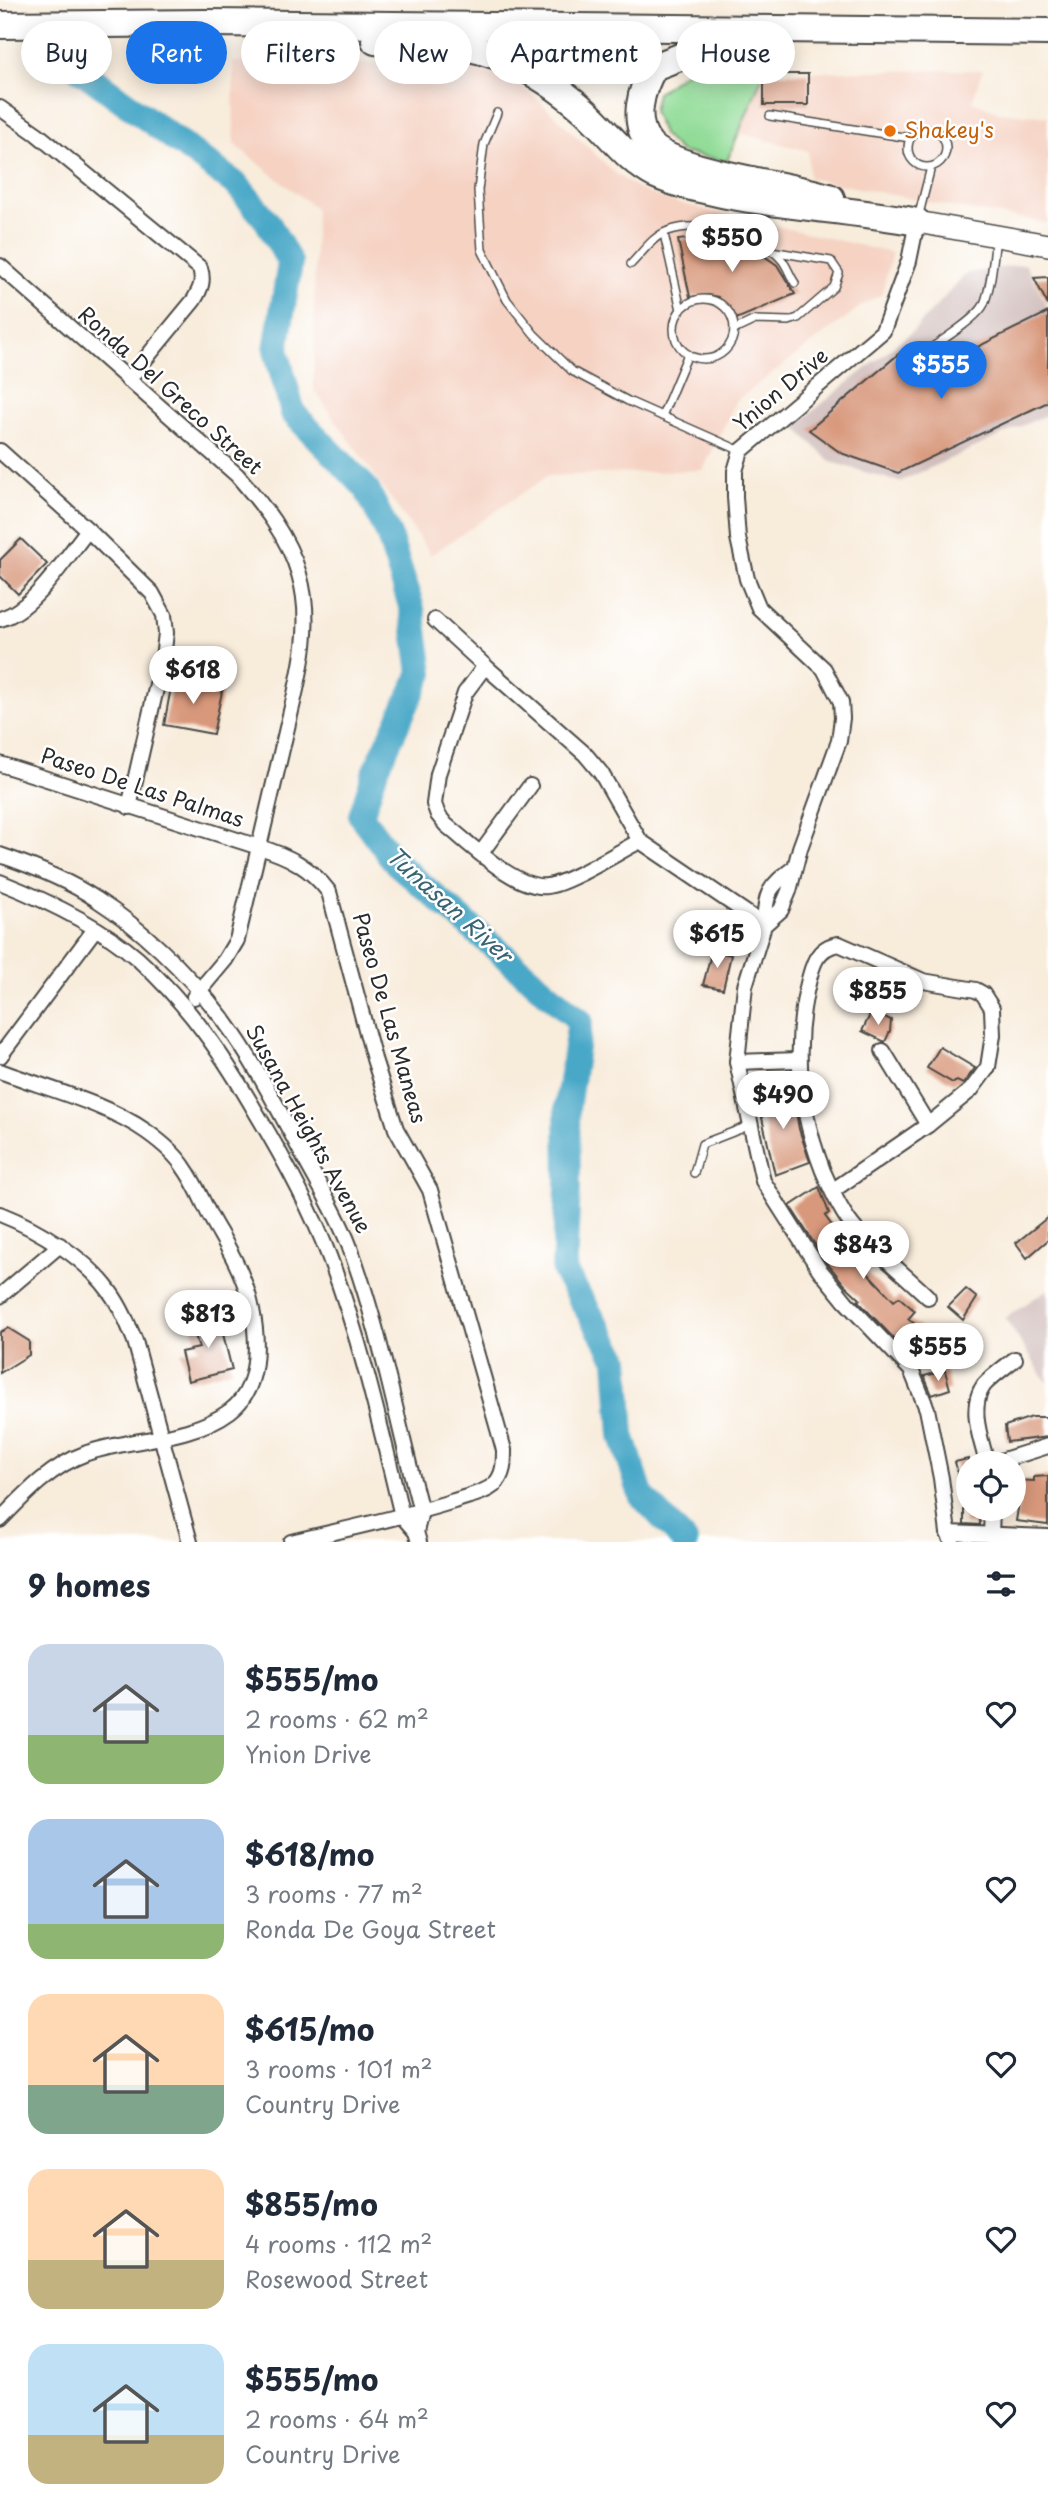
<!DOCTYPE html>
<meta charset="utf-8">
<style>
body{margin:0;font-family:"Playpen Sans",sans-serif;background:#f6f6f7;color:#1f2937;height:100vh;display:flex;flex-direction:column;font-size:26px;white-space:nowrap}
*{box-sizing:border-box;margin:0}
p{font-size:23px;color:#747a83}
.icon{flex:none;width:38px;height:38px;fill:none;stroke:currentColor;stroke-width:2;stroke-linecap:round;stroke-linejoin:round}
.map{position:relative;height:1542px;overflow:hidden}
.drawer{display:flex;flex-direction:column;background:#fff;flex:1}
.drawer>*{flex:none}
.top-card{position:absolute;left:21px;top:21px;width:1006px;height:63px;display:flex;gap:14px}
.controls{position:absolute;left:956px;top:1451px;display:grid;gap:14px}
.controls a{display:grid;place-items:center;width:70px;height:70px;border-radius:50%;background:#fff;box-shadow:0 4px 18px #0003;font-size:35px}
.price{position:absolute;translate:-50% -60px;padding:0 16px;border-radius:24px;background:#fff;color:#222;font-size:23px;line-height:46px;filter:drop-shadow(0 2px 4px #0008)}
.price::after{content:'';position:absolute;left:50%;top:42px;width:21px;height:16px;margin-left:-10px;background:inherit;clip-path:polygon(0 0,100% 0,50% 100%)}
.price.on{background:#1a73e8;color:#fff}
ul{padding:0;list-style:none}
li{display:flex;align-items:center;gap:21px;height:175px;padding:0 28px}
li span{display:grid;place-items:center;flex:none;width:196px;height:140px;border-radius:21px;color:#555}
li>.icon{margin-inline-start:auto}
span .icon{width:84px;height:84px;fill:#fffc;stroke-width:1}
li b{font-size:30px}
h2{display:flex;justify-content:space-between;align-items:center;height:84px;padding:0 28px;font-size:30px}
.tag{padding:0 24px;border-radius:32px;background:#fff;box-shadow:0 4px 18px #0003;font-size:24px;line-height:63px}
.tag.on{background:#1a73e8;color:#fff}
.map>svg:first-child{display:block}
</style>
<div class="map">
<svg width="1048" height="1542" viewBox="0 0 1048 1542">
<rect width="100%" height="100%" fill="#fff"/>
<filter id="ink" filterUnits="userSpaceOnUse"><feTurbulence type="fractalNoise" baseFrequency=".0143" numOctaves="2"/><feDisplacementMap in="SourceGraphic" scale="14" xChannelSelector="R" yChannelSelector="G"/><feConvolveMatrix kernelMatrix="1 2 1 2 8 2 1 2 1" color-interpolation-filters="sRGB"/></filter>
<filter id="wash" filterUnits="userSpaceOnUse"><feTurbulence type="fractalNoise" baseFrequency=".00686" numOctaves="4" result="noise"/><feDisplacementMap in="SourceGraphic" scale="28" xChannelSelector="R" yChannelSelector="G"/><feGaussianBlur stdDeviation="1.57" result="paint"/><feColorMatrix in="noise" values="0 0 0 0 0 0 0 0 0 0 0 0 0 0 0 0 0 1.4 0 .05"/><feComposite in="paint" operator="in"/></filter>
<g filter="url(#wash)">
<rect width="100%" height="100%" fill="#f8ecdb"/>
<g fill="#f5d2c2">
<path d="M 233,62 L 449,65 L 504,77 L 532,94 L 615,173 L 640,190 L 669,201 L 892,253 L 882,294 L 860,307 L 736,401 L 703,470 L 548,476 L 431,555 L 314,390 L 315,208 L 234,144 Z"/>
<path d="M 983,70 L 972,101 L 999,112 L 1048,117 L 1048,223 L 948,206 L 809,178 L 808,151 L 739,133 L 764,72 Z"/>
</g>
<g fill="#d1bfbd">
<path d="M 1025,264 L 1048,308 L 1048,414 L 899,482 L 831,462 L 794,426 L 912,332 L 967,273 Z"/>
<path d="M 1048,1289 L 1048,1384 L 1005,1318 Z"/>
</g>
<path fill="#91db97" stroke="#5e8361" stroke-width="2" d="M 687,71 L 764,72 L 727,161 L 681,152 L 663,135 L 653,111 L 657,93 Z"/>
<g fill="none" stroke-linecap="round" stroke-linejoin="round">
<path stroke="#48a8c7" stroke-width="26" d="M 78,68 L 237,185 L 267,221 L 290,263 L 276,350 L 293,413 L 366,488 L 388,533 L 412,609 L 421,673 L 375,772 L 361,816 L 395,862 L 580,1021 L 567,1108 L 568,1187 L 564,1271 L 617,1359 L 622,1435 L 641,1495 L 685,1542"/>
</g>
<g id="blocks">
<g fill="#d8987b">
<rect x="764" y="74" width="44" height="31"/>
<path d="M 711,236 L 747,244 L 777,265 L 795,294 L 734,320 L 731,311 L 718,297 L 708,295 L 690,297 L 678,240 Z"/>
<path d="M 1048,277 L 1048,305 L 1034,278 Z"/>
<path d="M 1048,312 L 1048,402 L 898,473 L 841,453 L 809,430 L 901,352 L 913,379 Z"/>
<path d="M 21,539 L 47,564 L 18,594 L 0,576 L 0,560 Z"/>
<path d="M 173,677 L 223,687 L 213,734 L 164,725 Z"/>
<path d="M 712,950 L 731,955 L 723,989 L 703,985 Z"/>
<path d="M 872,1011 L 891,1020 L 890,1031 L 885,1042 L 862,1031 Z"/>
<path d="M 940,1047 L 975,1068 L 963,1084 L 957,1081 L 953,1083 L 927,1068 Z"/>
<path d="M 792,1089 L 799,1129 L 810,1162 L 775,1175 L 762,1118 L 761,1094 Z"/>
<path d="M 819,1187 L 829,1213 L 825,1216 L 839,1235 L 835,1238 L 894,1301 L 899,1297 L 915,1311 L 908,1319 L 926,1332 L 922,1338 L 942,1351 L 929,1368 L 902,1347 L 858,1301 L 860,1299 L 844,1284 L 827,1263 L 790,1206 Z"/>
<path d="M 1048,1217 L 1048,1240 L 1027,1258 L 1016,1243 Z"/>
<path d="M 966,1289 L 977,1298 L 963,1320 L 948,1307 Z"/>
<path d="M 224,1315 L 230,1332 L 223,1334 L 232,1370 L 188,1381 L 181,1352 L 199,1348 L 192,1326 Z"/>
<path d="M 8,1328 L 29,1341 L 29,1355 L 0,1373 L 0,1332 Z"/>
<path d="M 945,1371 L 950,1389 L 932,1395 L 924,1376 Z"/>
<path d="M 1032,1417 L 1048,1417 L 1048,1437 L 1007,1442 L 1005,1426 Z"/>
<path d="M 968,1459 L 968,1497 L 964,1497 L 955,1462 Z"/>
<path d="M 1048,1476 L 1048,1525 L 1016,1521 L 1020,1496 L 1013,1495 L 1013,1480 L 1034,1481 L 1034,1477 Z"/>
<path d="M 964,1508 L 979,1508 L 980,1525 L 964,1524 Z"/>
</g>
</g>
</g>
<g filter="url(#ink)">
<use href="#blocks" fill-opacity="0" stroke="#4a4845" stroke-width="2"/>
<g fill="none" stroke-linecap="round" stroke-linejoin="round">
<g stroke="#4a4845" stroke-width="10">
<g id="lane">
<path d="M 497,113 L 484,144 L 478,190 L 482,250 L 507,300 L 534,334 L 572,371 L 628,401 L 741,451"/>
<path d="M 770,116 L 910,138"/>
<circle cx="927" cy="148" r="19"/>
<path d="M 918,218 L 931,167"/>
<path d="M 664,234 L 681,310"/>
<path d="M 631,264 C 642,253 653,236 668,231 C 701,220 759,233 782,260 C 787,266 790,276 795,283"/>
<circle cx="704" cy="329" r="30"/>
<path d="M 734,330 L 755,320 L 789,321 L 798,318 L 834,287 L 839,273 L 831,261 L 771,251"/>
<path d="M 915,359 C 930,348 978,319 984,304 C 992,284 993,259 996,238"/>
<path d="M 662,416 L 688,354"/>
<path d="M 694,1173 L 702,1144 L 751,1125"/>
</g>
</g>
<g stroke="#4a4845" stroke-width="18">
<g id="street">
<path d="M 0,108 L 37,134 L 200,268 C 204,281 201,288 194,300 L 128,380"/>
<path d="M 917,222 L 909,261 L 883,331 L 741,451 L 735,471 L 735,497 L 738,538 L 747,579 L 759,608 L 824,669 L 841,702 L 842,718 L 839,741 L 800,848 L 789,891 L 781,910 L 764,925 L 745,986 L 737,1062 L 763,1181 L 819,1269 L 846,1302 L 911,1370 L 927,1409 L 941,1478 L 948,1533 L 952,1542"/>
<path d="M 0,266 L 237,475 C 263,505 288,536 299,574 C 315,627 298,680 286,732 C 277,771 268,809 259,847 C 289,856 310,867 329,892 L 374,1059 L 396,1129 L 430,1190 L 504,1450 C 504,1463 504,1475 494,1485 C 483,1494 467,1496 454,1501 C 400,1518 346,1529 291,1542"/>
<path d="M 0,451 L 88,530 L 152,593 L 164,615 L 166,633 L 163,658 L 129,807"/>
<path d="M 0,619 C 34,610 66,557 88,530"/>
<path d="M 435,620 L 485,666"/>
<path d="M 0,764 L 259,847 L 237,940 L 225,960 L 194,997"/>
<path d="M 640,841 C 618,852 568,884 547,886 C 516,890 469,843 446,825 L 438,815 L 434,804 L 438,774 L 465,693 L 485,666 L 585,754 L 601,773 L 640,841 L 764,925"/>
<path d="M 481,853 L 530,786"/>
<path d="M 0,855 C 32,866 68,880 96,899 C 144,930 188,974 223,1019 C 252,1058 275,1103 298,1146 C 315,1179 336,1211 349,1245 C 381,1331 397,1423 421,1511 L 416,1532"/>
<path d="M 0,882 C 48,901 99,925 138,959 C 189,1005 223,1055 257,1114 C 284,1159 310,1207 329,1256 C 361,1340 381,1429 402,1516 L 416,1532 L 419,1542"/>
<path d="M 764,925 C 766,892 768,887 794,868"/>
<path d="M 883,1051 L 928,1125"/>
<path d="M 0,1056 L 95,929"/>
<path d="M 737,1062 L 798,1060"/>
<path d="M 0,1071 C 45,1088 108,1104 147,1132 C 161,1142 176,1154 185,1169 C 195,1183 202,1200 210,1216 C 221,1236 234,1256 242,1277 C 258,1315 267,1384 230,1411 C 191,1440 132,1438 87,1453 C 51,1466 26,1493 0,1520"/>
<path d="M 832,1191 L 928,1125 L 971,1090 L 988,1067 L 993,1035 L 992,1008 L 983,994 L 976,990 L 923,981 L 839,944 C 814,947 811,971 806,992 C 793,1054 800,1112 823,1171 C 832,1191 842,1215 857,1231 C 879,1254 905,1275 928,1297"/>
<path d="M 0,1214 C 38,1229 86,1258 110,1292 C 121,1307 128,1324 135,1341 L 190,1542"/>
<path d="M 0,1296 L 60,1245"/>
<path d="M 987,1463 C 981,1439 968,1407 984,1385 C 992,1376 1005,1367 1015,1359"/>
<path d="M 994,1463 L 1048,1446"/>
<path d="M 948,1533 L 1048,1537"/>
<path d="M 991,1536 L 992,1508"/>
</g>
</g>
<g stroke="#4a4845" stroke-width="24">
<path id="secondary" d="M 917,222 L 1048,245"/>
</g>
<g stroke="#4a4845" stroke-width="30">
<g id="highway">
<path d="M 0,25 L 206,23 L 1048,32"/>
<path d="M 375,41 C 393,43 410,44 428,45 C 440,45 453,44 465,47 C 511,56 551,81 585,111 C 608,132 628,161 656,175 C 678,185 703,190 727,195 C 790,207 854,210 917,222"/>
<path d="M 746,43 L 690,53 L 654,67 C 641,89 631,122 650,144 C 674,172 790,184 831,198"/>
</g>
</g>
<use href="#lane" stroke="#fff" stroke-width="7"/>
<use href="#street" stroke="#fff" stroke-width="14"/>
<use href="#secondary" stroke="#fff" stroke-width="21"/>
<use href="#highway" stroke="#fff" stroke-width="26"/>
</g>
</g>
<circle fill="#e8710a" stroke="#fff" stroke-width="2.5" cx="890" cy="131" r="7"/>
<g text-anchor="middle" stroke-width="5" stroke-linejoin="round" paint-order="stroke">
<g font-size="21" fill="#c56008" stroke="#fff" text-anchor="start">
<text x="904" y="138">Shakey's</text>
</g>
<g font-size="21" fill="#2b2b2b" stroke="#fff">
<text transform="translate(781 390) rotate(-40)" y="7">Ynion Drive</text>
<text transform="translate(170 391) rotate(42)" y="7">Ronda Del Greco Street</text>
<text transform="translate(142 788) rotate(18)" y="7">Paseo De Las Palmas</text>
<text transform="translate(389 1018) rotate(74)" y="7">Paseo De Las Maneas</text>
<text transform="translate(308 1129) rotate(61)" y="7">Susana Heights Avenue</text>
</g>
<g font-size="23" font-style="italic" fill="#386371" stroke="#fff">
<text transform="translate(449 905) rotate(42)" y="8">Tunasan River</text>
</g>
</g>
</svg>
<div class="controls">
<a><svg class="icon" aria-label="locate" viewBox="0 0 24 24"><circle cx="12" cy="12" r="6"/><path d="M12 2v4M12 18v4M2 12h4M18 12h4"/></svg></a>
</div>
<b class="price" style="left:732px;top:274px">$550</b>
<b class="price on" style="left:941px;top:401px">$555</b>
<b class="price" style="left:193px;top:706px">$618</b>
<b class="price" style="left:717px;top:970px">$615</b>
<b class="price" style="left:878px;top:1027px">$855</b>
<b class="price" style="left:783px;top:1131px">$490</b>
<b class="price" style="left:863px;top:1281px">$843</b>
<b class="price" style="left:208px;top:1350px">$813</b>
<b class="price" style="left:938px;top:1383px">$555</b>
<div class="top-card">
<a class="tag">Buy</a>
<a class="tag on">Rent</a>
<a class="tag">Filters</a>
<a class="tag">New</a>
<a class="tag">Apartment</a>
<a class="tag">House</a>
</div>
</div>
<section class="drawer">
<h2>9 homes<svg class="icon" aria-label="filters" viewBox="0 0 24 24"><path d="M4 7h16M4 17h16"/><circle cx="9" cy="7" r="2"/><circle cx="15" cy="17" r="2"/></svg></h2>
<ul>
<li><span style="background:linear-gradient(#c9d6e8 65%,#8fb573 0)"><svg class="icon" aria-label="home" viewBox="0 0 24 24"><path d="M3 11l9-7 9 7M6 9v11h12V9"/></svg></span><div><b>$555/mo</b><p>2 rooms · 62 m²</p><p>Ynion Drive</p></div><svg class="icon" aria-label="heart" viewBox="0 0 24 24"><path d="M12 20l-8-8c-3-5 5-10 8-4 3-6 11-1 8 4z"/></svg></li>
<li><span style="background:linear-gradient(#a9c7e8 75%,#8fb573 0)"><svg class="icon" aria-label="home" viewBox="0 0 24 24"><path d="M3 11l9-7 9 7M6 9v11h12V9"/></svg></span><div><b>$618/mo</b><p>3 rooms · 77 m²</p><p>Ronda De Goya Street</p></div><svg class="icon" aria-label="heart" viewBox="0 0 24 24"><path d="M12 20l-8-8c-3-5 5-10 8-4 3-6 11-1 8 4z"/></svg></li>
<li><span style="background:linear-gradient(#ffd9b3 65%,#7fa58c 0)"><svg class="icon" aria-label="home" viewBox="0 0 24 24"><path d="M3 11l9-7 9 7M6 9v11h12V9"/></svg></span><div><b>$615/mo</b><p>3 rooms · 101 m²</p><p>Country Drive</p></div><svg class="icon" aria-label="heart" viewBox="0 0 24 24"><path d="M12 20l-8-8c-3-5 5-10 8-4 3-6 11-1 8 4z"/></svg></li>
<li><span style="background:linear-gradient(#ffd9b3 65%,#c2b280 0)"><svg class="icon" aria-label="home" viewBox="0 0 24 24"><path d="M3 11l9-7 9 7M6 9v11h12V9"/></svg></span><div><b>$855/mo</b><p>4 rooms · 112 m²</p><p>Rosewood Street</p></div><svg class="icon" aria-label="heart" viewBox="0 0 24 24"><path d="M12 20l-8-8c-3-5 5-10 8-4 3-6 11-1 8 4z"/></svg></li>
<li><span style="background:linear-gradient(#bfe0f5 65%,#c2b280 0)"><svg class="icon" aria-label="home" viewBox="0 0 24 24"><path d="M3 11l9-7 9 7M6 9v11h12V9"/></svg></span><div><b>$555/mo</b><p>2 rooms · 64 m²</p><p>Country Drive</p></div><svg class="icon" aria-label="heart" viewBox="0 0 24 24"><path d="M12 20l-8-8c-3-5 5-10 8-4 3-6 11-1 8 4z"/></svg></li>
</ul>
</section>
